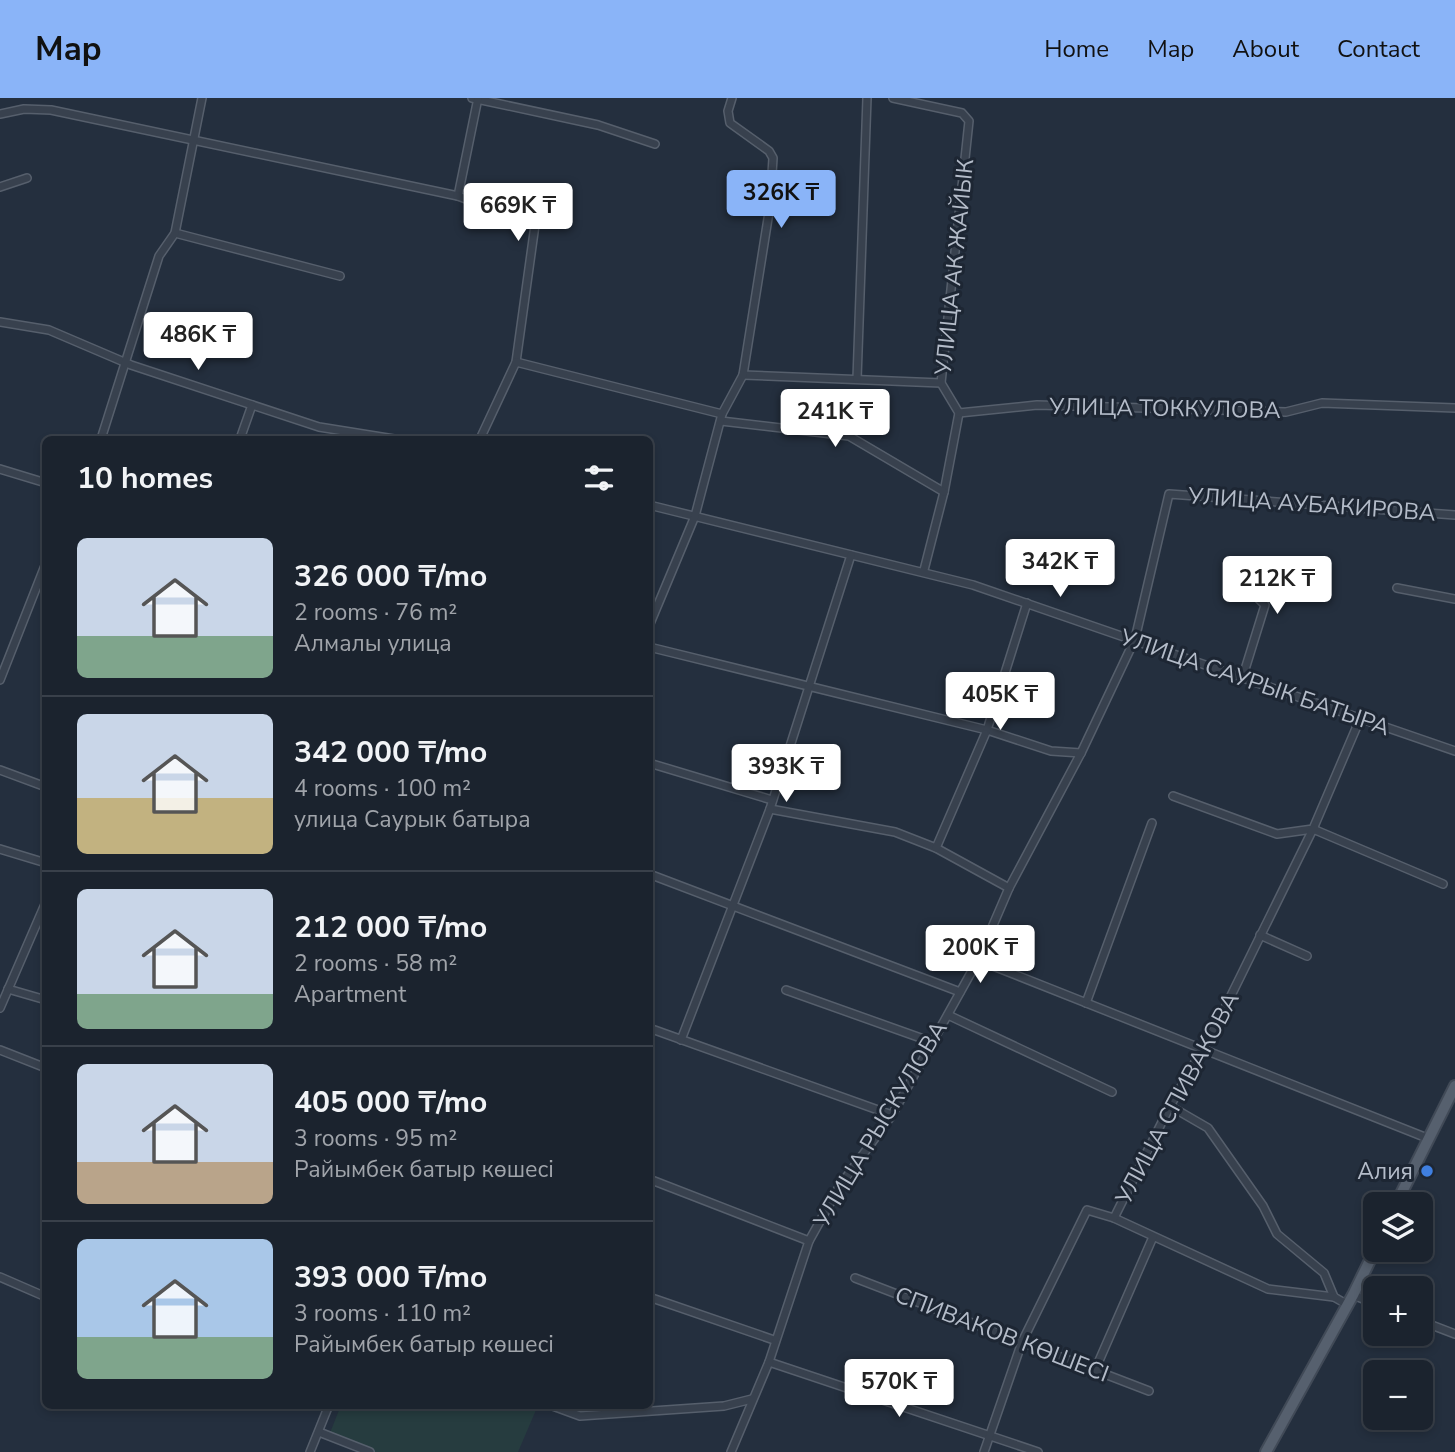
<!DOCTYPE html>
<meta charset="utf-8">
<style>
body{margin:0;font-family:"Nunito Sans",sans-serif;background:#242b36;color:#f1f3f6;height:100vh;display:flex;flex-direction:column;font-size:26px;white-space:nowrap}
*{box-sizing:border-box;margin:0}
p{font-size:23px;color:#a0a4aa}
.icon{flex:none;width:38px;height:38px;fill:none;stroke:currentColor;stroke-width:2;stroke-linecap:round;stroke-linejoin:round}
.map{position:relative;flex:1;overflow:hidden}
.panel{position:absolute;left:42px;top:338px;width:611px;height:973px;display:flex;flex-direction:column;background:#1b232e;border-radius:10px;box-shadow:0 4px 10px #0003,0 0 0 2px #39404a}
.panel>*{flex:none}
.fabs{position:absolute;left:1363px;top:1094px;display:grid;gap:14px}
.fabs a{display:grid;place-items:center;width:70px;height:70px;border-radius:10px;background:#1b232e;box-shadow:0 4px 10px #0003,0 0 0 2px #39404a;font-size:35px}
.price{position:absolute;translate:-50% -60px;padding:0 16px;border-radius:7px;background:#fff;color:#222;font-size:23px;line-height:46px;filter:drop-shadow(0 2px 4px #0008)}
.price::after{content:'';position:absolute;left:50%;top:42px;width:21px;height:16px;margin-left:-10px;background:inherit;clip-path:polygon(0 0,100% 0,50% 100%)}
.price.selected{background:#8ab4f8;color:#111}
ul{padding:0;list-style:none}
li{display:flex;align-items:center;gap:21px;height:175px;padding:0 35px}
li+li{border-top:2px solid #39404a}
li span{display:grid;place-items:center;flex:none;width:196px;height:140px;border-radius:10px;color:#555}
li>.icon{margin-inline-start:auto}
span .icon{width:84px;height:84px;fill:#fffc;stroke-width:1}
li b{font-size:30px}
h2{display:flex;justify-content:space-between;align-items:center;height:84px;padding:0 35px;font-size:30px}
header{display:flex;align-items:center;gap:42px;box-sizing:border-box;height:98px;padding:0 35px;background:#8ab4f8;color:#111}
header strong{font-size:33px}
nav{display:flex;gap:38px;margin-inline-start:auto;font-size:24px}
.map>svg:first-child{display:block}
</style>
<header>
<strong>Map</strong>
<nav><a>Home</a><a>Map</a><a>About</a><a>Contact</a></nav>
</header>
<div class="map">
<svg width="1455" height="1354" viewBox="0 0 1455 1354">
<rect width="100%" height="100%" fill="#242f3e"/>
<path fill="#263c3f" d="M 341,1307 L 523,1307 L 536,1312 L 518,1354 L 362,1354 L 328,1340 Z"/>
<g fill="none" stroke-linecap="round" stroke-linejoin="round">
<g stroke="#565f6c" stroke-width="10">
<g id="street">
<path d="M 472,0 L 598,27 L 655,46"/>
<path d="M 478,0 L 458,98 L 535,127 L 516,264 L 480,341"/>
<path d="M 893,0 L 962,15 L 969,23 L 941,285 L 959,315 L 944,394 L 924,472"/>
<path d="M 0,16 L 24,11 L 51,12 L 458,98"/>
<path d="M 0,89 L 27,80"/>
<path d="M 175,135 L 340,178"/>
<path d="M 0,224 L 49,232 L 131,267 L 319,329 L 394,341"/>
<path d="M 516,264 L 722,316"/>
<path d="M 743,277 L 941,285"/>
<path d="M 857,281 L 867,0"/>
<path d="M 959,315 L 1037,307 L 1286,314 L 1322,305 L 1455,310"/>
<path d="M 721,323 L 849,338 L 944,394"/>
<path d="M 101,341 L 159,158 L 175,135 L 202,0"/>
<path d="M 240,341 L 252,307"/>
<path d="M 0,371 L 46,385"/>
<path d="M 649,407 L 973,487 L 1455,653"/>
<path d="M 1231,474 L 1265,507 L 1242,581"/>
<path d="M 1397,490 L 1455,501"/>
<path d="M 649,528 L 695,418 L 722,316 L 743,277 L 770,108 L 773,60 L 769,53 L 730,25 L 728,13 L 732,0"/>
<path d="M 649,549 L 987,632 L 1051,653 L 1081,655"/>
<path d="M 0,582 L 46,465"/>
<path d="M 649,665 L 772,702"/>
<path d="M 0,672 L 46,689"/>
<path d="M 1173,698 L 1277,736 L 1313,731 L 1360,621"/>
<path d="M 770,711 L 895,734 L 936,750 L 1009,790"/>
<path d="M 936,750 L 987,632 L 1027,505"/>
<path d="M 0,751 L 46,765"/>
<path d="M 649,776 L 960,894"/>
<path d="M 1260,837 L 1307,858"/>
<path d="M 978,862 L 1427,1040"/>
<path d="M 8,891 L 46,902"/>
<path d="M 786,892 L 932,944"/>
<path d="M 1086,905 L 1152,725"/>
<path d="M 0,910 L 46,804"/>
<path d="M 948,917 L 1112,994"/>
<path d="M 649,930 L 892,1017"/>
<path d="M 681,942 L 770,711 L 851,457"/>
<path d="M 0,952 L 46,970"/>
<path d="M 1170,1008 L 1208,1030 L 1263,1108 L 1277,1136 L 1324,1175 L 1334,1199 L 1348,1207"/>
<path d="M 649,1081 L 809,1143"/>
<path d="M 1114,1120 L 1268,1191 L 1334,1199"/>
<path d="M 0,1179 L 46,1199"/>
<path d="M 855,1180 L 1149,1293"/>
<path d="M 1353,1197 L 1376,1206"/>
<path d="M 649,1199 L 774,1242"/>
<path d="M 1421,1223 L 1455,1236"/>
<path d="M 769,1264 L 1038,1354"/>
<path d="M 1095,1272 L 1153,1139"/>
<path d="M 550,1307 L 580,1318 L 724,1308 L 752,1301"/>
<path d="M 319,1334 L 370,1354"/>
<path d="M 310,1354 L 329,1307"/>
<path d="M 731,1354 L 769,1264 L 809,1143 L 839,1089 L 892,1017 L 978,862 L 1009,790 L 1081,655 L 1135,541 L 1169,396 L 1455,417"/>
<path d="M 984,1354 L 1022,1244 L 1087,1112 L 1114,1120 L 1170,1008 L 1218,924 L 1313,731 L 1443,786"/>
</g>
</g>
<g stroke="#414a57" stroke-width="14">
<g id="primary">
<path d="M 1396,1106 L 1455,988"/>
<path d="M 1266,1354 L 1353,1197 L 1376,1150"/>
</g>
</g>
<use href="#street" stroke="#38414e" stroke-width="7"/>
<use href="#primary" stroke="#56606e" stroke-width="10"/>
</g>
<circle fill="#3f7fe0" stroke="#1d2633" stroke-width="2.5" cx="1427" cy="1073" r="7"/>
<g text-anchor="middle" stroke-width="6" stroke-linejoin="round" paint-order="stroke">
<g font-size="23" fill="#b4bcc9" stroke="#1d2633">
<text transform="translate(954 169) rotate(-84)" y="8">УЛИЦА АК ЖАЙЫК</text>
<text transform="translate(1165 310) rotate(1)" y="8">УЛИЦА ТОККУЛОВА</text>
<text transform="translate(1312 406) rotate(4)" y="8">УЛИЦА АУБАКИРОВА</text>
<text transform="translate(1255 584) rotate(19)" y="8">УЛИЦА САУРЫК БАТЫРА</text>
<text transform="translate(1177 1000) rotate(-62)" y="8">УЛИЦА СПИВАКОВА</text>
<text transform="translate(880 1026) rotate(-59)" y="8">УЛИЦА РЫСКУЛОВА</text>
<text transform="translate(1002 1236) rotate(21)" y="8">СПИВАКОВ КӨШЕСІ</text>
</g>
<g font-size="23" fill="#b4bcc9" stroke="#1d2633" text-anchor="end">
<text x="1413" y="1081">Алия</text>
</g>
</g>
</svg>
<div class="fabs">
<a><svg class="icon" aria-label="layers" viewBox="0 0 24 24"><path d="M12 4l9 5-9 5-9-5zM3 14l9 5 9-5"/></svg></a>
<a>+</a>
<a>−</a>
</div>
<b class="price selected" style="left:781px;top:132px">326K ₸</b>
<b class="price" style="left:518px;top:145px">669K ₸</b>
<b class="price" style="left:198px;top:274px">486K ₸</b>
<b class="price" style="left:835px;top:351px">241K ₸</b>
<b class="price" style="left:1060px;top:501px">342K ₸</b>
<b class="price" style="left:1277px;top:518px">212K ₸</b>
<b class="price" style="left:1000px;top:634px">405K ₸</b>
<b class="price" style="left:786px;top:706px">393K ₸</b>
<b class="price" style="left:980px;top:887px">200K ₸</b>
<b class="price" style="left:899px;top:1321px">570K ₸</b>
<section class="panel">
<h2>10 homes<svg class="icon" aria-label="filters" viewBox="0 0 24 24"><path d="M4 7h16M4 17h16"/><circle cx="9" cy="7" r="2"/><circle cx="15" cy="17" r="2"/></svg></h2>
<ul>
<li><span style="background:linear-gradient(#c9d6e8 70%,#7fa58c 0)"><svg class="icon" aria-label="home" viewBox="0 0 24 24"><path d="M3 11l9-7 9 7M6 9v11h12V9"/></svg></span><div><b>326 000 ₸/mo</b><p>2 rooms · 76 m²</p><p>Алмалы улица</p></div></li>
<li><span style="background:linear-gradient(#c9d6e8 60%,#c2b280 0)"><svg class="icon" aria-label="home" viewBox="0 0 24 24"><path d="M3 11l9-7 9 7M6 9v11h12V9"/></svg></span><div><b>342 000 ₸/mo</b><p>4 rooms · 100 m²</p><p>улица Саурык батыра</p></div></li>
<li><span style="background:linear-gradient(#c9d6e8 75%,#7fa58c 0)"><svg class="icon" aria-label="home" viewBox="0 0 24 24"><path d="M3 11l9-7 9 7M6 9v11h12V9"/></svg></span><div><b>212 000 ₸/mo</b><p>2 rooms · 58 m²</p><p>Apartment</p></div></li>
<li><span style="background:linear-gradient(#c9d6e8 70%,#b9a48a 0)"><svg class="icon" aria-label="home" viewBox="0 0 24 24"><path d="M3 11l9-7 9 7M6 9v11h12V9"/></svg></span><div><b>405 000 ₸/mo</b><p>3 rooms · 95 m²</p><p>Райымбек батыр көшесі</p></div></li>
<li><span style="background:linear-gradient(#a9c7e8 70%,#7fa58c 0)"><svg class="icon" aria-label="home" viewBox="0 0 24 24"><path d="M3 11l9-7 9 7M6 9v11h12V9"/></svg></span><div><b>393 000 ₸/mo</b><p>3 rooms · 110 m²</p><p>Райымбек батыр көшесі</p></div></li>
</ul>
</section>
</div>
